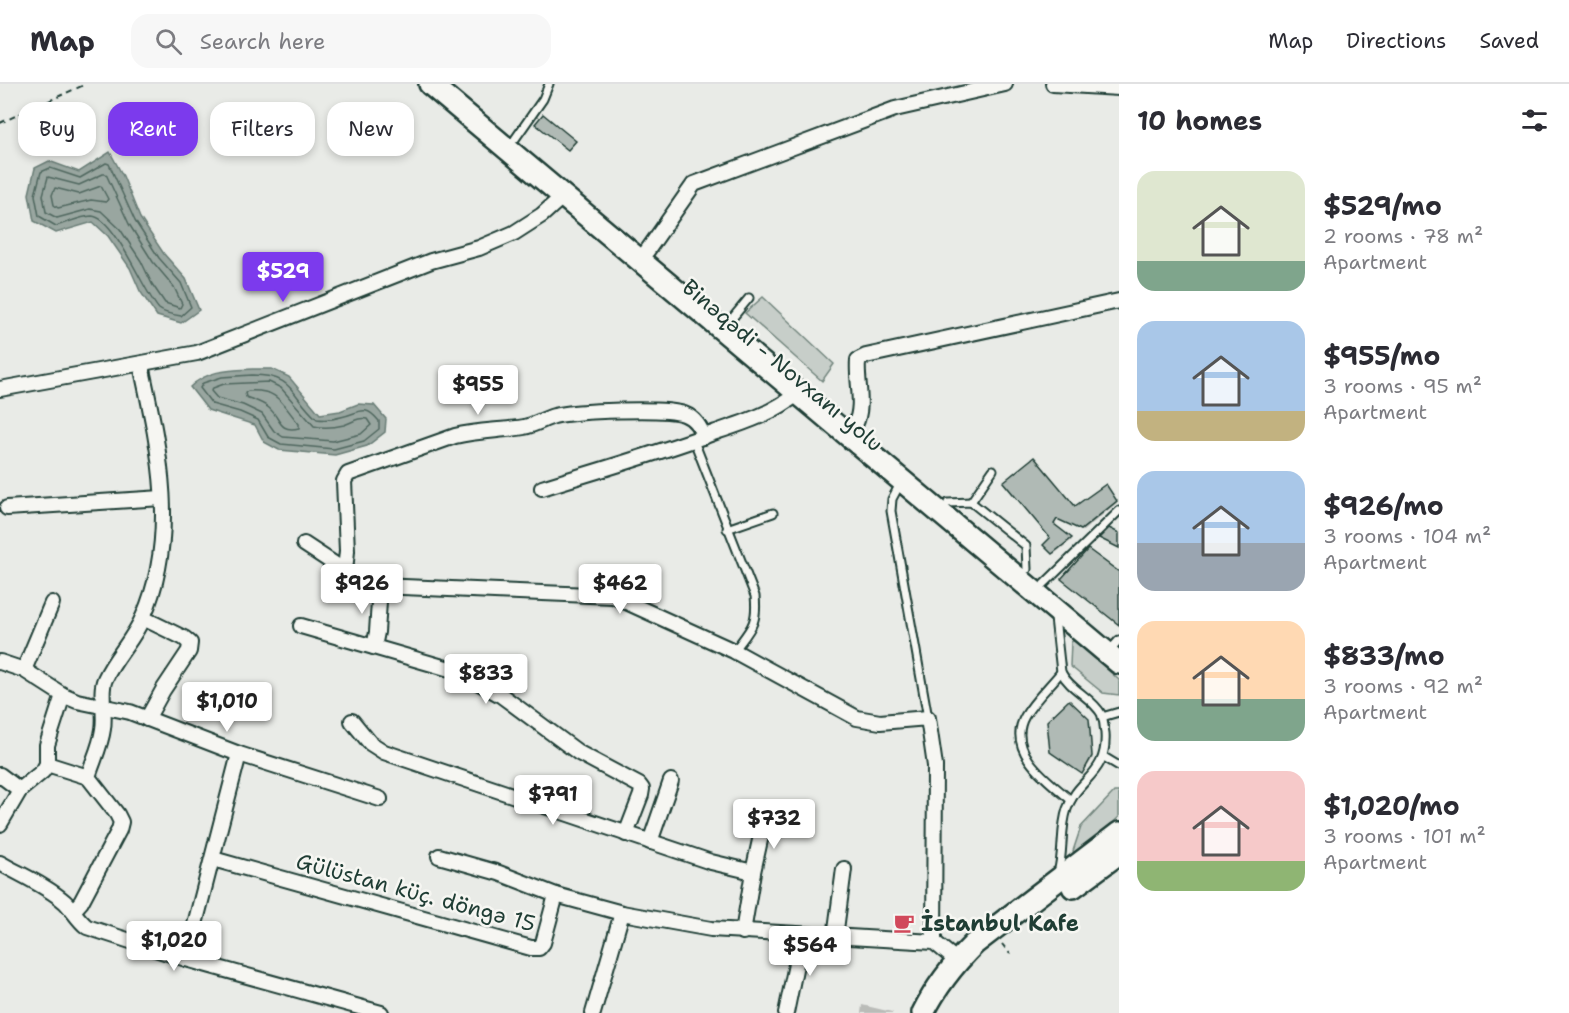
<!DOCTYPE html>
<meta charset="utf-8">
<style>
body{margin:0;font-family:"Shantell Sans",sans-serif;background:#f7f7f7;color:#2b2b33;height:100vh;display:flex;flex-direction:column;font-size:22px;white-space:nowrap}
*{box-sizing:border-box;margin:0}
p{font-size:20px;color:#7c7c81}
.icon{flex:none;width:33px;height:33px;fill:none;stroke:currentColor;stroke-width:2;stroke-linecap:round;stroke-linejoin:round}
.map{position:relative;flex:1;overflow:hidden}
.panel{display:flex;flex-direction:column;background:#fff;width:450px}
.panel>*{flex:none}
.top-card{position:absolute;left:18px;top:18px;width:570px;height:54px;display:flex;gap:12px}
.price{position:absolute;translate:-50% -51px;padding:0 14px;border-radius:6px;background:#fff;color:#222;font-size:20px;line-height:39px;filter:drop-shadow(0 2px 3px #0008)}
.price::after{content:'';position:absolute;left:50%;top:36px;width:18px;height:14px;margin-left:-9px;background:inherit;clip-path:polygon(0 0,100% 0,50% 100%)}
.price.current{background:#7c3aed;color:#fff}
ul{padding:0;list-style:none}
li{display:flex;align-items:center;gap:18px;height:150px;padding:0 18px}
li span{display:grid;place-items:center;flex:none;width:168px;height:120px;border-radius:18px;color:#555}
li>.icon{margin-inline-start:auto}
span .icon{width:72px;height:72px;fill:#fffc;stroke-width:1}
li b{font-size:26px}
h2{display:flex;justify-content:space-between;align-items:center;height:72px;padding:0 18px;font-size:26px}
.pill{padding:0 21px;border-radius:18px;background:#fff;box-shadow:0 3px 9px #0003;font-size:21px;line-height:54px}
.pill.current{background:#7c3aed;color:#fff}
header{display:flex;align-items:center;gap:36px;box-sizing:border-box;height:84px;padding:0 30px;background:#fff;border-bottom:2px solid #e1e1e2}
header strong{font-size:28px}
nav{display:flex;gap:33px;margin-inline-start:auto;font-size:21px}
.search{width:420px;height:54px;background:#f7f7f7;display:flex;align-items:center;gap:15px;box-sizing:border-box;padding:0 21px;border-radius:18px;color:#7c7c81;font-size:22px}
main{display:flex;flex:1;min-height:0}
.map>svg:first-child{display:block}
</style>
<header>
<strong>Map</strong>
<div class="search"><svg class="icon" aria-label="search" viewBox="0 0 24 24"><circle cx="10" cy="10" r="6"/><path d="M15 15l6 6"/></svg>Search here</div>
<nav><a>Map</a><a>Directions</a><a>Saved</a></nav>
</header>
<main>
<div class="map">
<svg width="1119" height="929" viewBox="0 0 1119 929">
<rect width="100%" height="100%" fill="#e9ebe7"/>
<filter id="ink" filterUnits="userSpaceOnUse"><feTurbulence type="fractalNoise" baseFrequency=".0167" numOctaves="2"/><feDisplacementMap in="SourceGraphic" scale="12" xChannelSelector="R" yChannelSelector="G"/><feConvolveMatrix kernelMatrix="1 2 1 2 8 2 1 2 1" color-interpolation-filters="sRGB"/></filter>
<g filter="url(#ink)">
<g fill="#c7cec9" stroke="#73867e" stroke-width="1.5">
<path d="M 763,213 L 834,280 L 822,297 L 745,229 Z"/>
<path d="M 1075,556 L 1119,596 L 1119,611 L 1103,609 L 1070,582 L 1071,558 Z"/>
<path d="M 1114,708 L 1119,708 L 1119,733 L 1076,772 L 1073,767 L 1081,743 Z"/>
</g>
<g fill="#99a6a0" stroke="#687c75" stroke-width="1.5">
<path d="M 110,68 L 123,92 L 140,134 L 164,170 L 186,195 L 199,226 L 181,239 L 157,232 L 140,207 L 130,184 L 108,152 L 93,138 L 56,149 L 34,137 L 29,110 L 35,84 L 49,77 L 79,88 Z"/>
<path d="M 252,285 L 272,285 L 289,293 L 320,330 L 340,327 L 358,320 L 374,321 L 386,335 L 385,348 L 367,362 L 335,371 L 279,366 L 264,358 L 255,341 L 208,326 L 190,303 C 207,286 229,286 252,285 Z"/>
</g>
<g fill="#0003">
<path d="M 1005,398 L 1075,424 L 1106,402 L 1117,419 L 1083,447 L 1058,435 L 1054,442 L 1072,456 L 1054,470 L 1045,461 L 1052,454 Z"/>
<path d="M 1069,618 L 1090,638 L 1093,674 L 1083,690 L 1053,669 Z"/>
<path d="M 862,921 L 892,928 L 893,929 L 861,929 Z"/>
</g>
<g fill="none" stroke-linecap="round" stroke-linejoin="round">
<g stroke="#50675f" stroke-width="1.5">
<path d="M 106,79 L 109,80 L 135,137 L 159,174 L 181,199 L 191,223 L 181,232 C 174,231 164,229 159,225 C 144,209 115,133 92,132 C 81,132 67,139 56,142 L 39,132 L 35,111 L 41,88 L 50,84 L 80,94 Z"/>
<path d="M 103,90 L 106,90 L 129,140 L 153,178 L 174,203 L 182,220 L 180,224 L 165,219 L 152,200 L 141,177 L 120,145 L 101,127 L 90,125 L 57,134 L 46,128 L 43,111 L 48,93 L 79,101 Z"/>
<path d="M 101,102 L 108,115 L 106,118 L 91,116 L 58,124 L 54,121 L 52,111 L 55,104 L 79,110 Z"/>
<path d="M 252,291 C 295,291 290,311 317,335 C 324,336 334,335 341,333 C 360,329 364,319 379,337 L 379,345 L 364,357 L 334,365 L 281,360 L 268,353 L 258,336 L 240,328 L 212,320 L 200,304 L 203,299 L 222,293 Z"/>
<path d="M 269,298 L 281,304 L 314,342 C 323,344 335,343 344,341 C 353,338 358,333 367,335 L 371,341 L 361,350 L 333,357 L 283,353 L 274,347 L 262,330 L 243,321 L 217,314 L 211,307 L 213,304 L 224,300 Z"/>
<path d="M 248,307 C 279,305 281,319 299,340 L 299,344 C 278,349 281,334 269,324 C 262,318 253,316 246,313 L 245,309 Z"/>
</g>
</g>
<g fill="#b0bab5" stroke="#1f3d34" stroke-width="1.5">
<path d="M 543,30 L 576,57 L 568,66 L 535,40 Z"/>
<path d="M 1034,373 L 1075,422 L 1106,400 L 1117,417 L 1081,446 L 1057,435 L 1054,440 L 1072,454 L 1052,470 L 1043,461 L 1050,454 L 1003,398 Z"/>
<path d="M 1109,444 L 1119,449 L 1119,464 L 1099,454 Z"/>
<path d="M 1088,465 L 1119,488 L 1119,541 L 1061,495 Z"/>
<path d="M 1069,616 L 1089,635 L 1092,672 L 1082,690 L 1050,668 L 1047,637 Z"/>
</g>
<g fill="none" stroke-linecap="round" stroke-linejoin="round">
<g stroke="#1f3d34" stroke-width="11">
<g id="lane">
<path d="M 515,55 L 543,15 L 549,0"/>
<path d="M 730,237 L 749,214"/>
<path d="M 694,357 L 755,512 C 758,541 750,545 734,567"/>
<path d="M 901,398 L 892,415 L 891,427 L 928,634"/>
<path d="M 971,418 L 993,386"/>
<path d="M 948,419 L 971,418 L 1026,462 L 1027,485"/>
<path d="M 727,445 L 773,429"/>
<path d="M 1044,500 L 1119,427"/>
<path d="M 1055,534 L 1061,588 C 1070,606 1092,613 1102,631 C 1104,637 1104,644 1105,649 C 1108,692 1078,693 1067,725 C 1060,746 1064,768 1058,789"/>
<path d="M 1110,566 L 1119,556"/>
<path d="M 1061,588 C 1050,602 1034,616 1025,632 C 1005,667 1048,697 1071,716"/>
<path d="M 1102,633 L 1119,628"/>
<path d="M 1104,673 L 1119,682"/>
</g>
</g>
<g stroke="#1f3d34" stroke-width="18">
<g id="street">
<path d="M 1053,0 L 1119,4"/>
<path d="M 647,167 L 694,100 L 895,25 L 1005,0"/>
<path d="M 0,305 L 197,269 L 431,177 L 479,164 L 514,149 L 542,131 L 563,112"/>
<path d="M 855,341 C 865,321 856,298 858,276 L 866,272 L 1119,217"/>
<path d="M 542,404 C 600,386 659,369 716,348 C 746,338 774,329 798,309"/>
<path d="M 7,424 L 162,414"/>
<path d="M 304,460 L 345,487 L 380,502 L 613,512 L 734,567 L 857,634 L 880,638 L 928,634 L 935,682 L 934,858"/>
<path d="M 345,487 L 347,467 L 344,397 L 348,390 L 455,352 C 478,346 501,347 524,343 C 534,341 544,335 554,332 C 575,327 665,323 684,330 C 695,334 700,343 704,353"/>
<path d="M 143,534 L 184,554 L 190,559 L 189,567 L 163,606 L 147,635"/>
<path d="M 301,542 L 460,588 L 502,612 L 579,669 L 639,701 L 642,705 L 641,711 L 626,750"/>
<path d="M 374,563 L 377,548 L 380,502"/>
<path d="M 0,578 L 24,586 L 63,611 L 77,617 L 130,628 L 239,670 L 380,715"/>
<path d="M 24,586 L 52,519"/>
<path d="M 352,637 L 370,659 L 384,668 L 711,778 L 753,788 L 743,848"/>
<path d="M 47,680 L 88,693"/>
<path d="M 0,691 L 20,706"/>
<path d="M 0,740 L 20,706 L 43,687 L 47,680 L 47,661 L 63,611"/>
<path d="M 650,758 L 671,697"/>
<path d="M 439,772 L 499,789 L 556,811"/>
<path d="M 213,775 L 531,864 L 539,864 L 543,859 L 556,811 L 622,829 L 711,845 L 934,858 L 957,877"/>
<path d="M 0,779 C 21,791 47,802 65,818 C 73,826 78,836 87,843 L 186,875 L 381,929"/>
<path d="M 753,788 L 764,738"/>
<path d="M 73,827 L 81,818 L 119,746 L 121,738 L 117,730 L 88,693 C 93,677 101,661 103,645 C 106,628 99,608 105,595 C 115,573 134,555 143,533 C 179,451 159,364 141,281"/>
<path d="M 835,853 L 844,785"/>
<path d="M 186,875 L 239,670"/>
<path d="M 593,929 L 622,829"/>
<path d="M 786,929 L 802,851"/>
</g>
</g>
<g stroke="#1f3d34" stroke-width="26">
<g id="primary">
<path d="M 430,0 L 1119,579"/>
<path d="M 1073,803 L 1119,769"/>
<path d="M 923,929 C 936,903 953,881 974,860 L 1119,749"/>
</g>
</g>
<g stroke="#1f3d34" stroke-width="2" stroke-dasharray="6 4.5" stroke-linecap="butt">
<path d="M 0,39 L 86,0"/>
<path d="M 1002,860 L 1010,870"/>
</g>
<use href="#lane" stroke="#f6f6f2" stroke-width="7"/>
<use href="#street" stroke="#f6f6f2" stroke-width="14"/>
<use href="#primary" stroke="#f6f6f2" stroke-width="21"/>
</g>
</g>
<defs>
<g id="cafe-bare" transform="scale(1.62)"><path d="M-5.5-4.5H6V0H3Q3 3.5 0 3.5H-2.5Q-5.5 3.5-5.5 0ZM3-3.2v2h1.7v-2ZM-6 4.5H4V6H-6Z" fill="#d1495b" stroke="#f6f6f2" stroke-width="2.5" paint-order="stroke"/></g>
</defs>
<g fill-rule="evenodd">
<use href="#cafe-bare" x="904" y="839"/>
</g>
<g text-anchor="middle" stroke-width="5" stroke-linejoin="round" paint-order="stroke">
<g font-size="22" fill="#1f3d34" stroke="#f6f6f2">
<text transform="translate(783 281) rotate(40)" y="8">Binəqədi - Novxanı yolu</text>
<text transform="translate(416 808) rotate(15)" y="8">Gülüstan küç. döngə 15</text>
</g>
<g font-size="22" font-weight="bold" fill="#1f3d34" stroke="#f6f6f2" text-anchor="start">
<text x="921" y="847">İstanbul Kafe</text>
</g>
</g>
</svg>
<b class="price current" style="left:283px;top:219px">$529</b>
<b class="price" style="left:478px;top:332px">$955</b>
<b class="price" style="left:362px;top:531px">$926</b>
<b class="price" style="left:620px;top:531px">$462</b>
<b class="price" style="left:486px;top:621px">$833</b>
<b class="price" style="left:227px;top:649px">$1,010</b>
<b class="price" style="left:553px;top:742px">$791</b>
<b class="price" style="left:774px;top:766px">$732</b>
<b class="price" style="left:174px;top:888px">$1,020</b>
<b class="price" style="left:810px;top:893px">$564</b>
<div class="top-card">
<a class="pill">Buy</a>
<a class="pill current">Rent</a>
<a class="pill">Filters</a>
<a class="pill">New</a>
</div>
</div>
<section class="panel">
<h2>10 homes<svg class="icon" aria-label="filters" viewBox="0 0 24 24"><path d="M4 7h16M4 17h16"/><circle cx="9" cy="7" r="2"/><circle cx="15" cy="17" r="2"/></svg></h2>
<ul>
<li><span style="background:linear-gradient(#dfe7d0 75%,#7fa58c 0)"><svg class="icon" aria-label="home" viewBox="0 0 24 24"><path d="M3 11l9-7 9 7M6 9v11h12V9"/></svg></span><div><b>$529/mo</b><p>2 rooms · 78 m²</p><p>Apartment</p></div></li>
<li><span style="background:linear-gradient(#a9c7e8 75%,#c2b280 0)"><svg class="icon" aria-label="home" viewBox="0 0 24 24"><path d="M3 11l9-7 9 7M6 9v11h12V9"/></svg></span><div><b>$955/mo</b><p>3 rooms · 95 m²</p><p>Apartment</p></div></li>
<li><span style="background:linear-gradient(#a9c7e8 60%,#9aa5b1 0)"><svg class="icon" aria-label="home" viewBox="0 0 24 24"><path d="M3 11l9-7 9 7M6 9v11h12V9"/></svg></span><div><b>$926/mo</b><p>3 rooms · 104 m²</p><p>Apartment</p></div></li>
<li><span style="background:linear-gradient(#ffd9b3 65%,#7fa58c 0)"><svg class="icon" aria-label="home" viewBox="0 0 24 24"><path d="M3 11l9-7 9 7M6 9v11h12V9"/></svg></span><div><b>$833/mo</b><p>3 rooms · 92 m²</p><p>Apartment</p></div></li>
<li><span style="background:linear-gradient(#f6c9c9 75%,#8fb573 0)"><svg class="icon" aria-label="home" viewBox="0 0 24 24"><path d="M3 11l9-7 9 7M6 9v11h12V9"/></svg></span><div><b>$1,020/mo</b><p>3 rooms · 101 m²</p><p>Apartment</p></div></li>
</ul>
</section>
</main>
